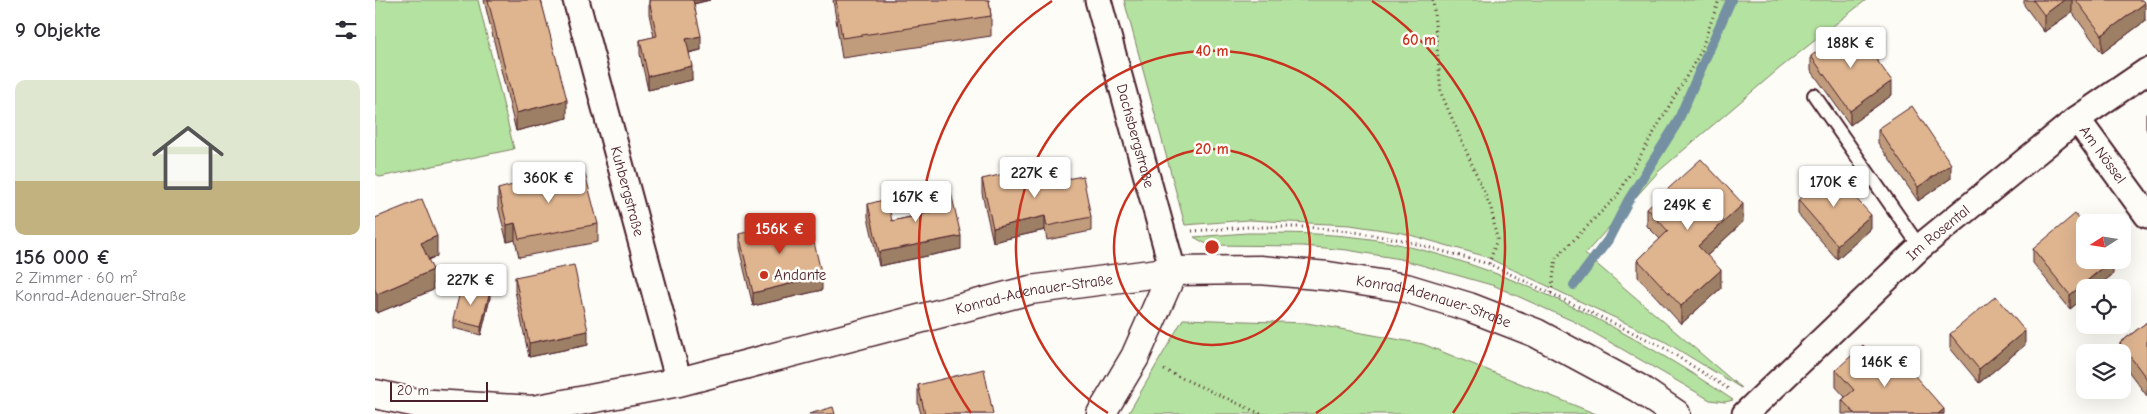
<!DOCTYPE html>
<html lang="de">
<meta charset="utf-8">
<style>
body{margin:0;font-family:"Comic Neue",sans-serif;background:#f7f7f7;color:#2b2b33;height:100vh;display:flex;flex-direction:column;font-size:19px;white-space:nowrap}
*{box-sizing:border-box;margin:0}
p{font-size:16px;color:#7c7c81}
.icon{flex:none;width:28px;height:28px;fill:none;stroke:currentColor;stroke-width:2;stroke-linecap:round;stroke-linejoin:round}
.map{position:relative;flex:1;overflow:hidden}
.panel{display:flex;flex-direction:column;background:#fff;width:375px}
.panel>*{flex:none}
.needle{width:32px;rotate:258deg}
.buttons{position:absolute;left:1701px;top:214px;display:grid;gap:10px}
.buttons a{display:grid;place-items:center;width:55px;height:55px;border-radius:10px;background:#fff;box-shadow:0 5px 20px #0002;font-size:25px}
.scale{position:absolute;left:15px;bottom:12px;width:98px;box-sizing:border-box;padding-left:5px;border:2px solid #4a1f2b;border-top:0;font-size:14px;line-height:18px;white-space:nowrap;color:#4a1f2b;-webkit-text-stroke:4px #fdfcf7;paint-order:stroke}
.price{position:absolute;translate:-50% -42px;padding:0 11px;border-radius:5px;background:#fff;color:#222;font-size:16px;line-height:32px;filter:drop-shadow(0 1px 2px #0008)}
.price::after{content:'';position:absolute;left:50%;top:30px;width:15px;height:11px;margin-left:-8px;background:inherit;clip-path:polygon(0 0,100% 0,50% 100%)}
.price.selected{background:#c8321e;color:#fff}
ul{padding:0;list-style:none}
li{display:grid;align-content:center;gap:10px;height:265px;padding:0 15px}
li+li{border-top:1px solid #e1e1e2}
li span{display:grid;place-items:center;height:155px;border-radius:10px;color:#555}
li>.icon{margin-inline-start:auto}
span .icon{width:90px;height:90px;fill:#fffc;stroke-width:1}
li b{font-size:21px}
h2{display:flex;justify-content:space-between;align-items:center;height:60px;padding:0 15px;font-size:21px}
main{display:flex;flex:1;min-height:0}
.map>svg:first-child{display:block}
</style>
<main>
<section class="panel">
<h2>9 Objekte<svg class="icon" aria-label="filters" viewBox="0 0 24 24"><path d="M4 7h16M4 17h16"/><circle cx="9" cy="7" r="2"/><circle cx="15" cy="17" r="2"/></svg></h2>
<ul>
<li><span style="background:linear-gradient(#dfe7d0 65%,#c2b280 0)"><svg class="icon" aria-label="home" viewBox="0 0 24 24"><path d="M3 11l9-7 9 7M6 9v11h12V9"/></svg></span><div><b>156 000 €</b><p>2 Zimmer · 60 m²</p><p>Konrad-Adenauer-Straße</p></div></li>
</ul>
</section>
<div class="map">
<svg width="1772" height="414" viewBox="0 0 1772 414">
<rect width="100%" height="100%" fill="#fdfcf7"/>
<filter id="ink" filterUnits="userSpaceOnUse"><feTurbulence type="fractalNoise" baseFrequency=".02" numOctaves="2"/><feDisplacementMap in="SourceGraphic" scale="10" xChannelSelector="R" yChannelSelector="G"/><feConvolveMatrix kernelMatrix="1 2 1 2 8 2 1 2 1" color-interpolation-filters="sRGB"/></filter>
<g filter="url(#ink)">
<g fill="#b4e2a0" stroke="#7f8066">
<path d="M 0,0 L 103,0 L 139,149 L 5,177 L 0,173 Z"/>
<path d="M 749,0 L 1491,0 L 1405,68 L 1284,171 L 1210,254 L 1366,388 L 1289,341 L 1109,256 L 1028,233 L 975,225 L 873,220 L 810,225 Z"/>
<path d="M 872,233 C 924,233 976,233 1027,245 C 1145,272 1258,333 1358,400 L 1350,402 L 1335,400 L 1200,322 L 1120,286 L 1025,259 L 972,250 L 928,246 L 833,245 L 819,237 Z"/>
<path d="M 808,319 L 932,323 L 1048,344 L 1221,414 L 753,414 Z"/>
</g>
<g fill="none" stroke-linecap="round" stroke-linejoin="round">
<path stroke="#7590a2" stroke-width="10" d="M 1199,285 L 1233,240 L 1253,201 L 1302,123 L 1356,0"/>
<g stroke="#4a1f2b" stroke-width="16">
<path id="lane" d="M 1439,95 L 1545,247"/>
</g>
<g stroke="#4a1f2b" stroke-width="29">
<g id="street">
<path id="s1" d="M 201,0 L 304,382"/>
<path id="s2" d="M 723,0 L 798,271"/>
<path id="s3" d="M 1702,119 L 1772,215"/>
<path id="s4" d="M 1370,414 L 1545,247 L 1702,119 L 1772,71"/>
</g>
</g>
<g stroke="#4a1f2b" stroke-width="31">
<g id="secondary">
<path id="s5" d="M 0,394 L 42,403 L 158,410 L 304,382 L 655,290 L 798,271 L 885,270 L 953,276 L 1031,288 L 1094,307 L 1161,333 L 1263,388 L 1301,414"/>
<path d="M 726,414 L 760,357 L 798,271"/>
</g>
</g>
<g stroke="#4a1f2b" stroke-width="3" stroke-dasharray="1 4" stroke-linecap="butt">
<path d="M 1058,0 L 1066,93 L 1116,208 L 1122,239 L 1114,264"/>
<path d="M 817,231 L 873,227 L 930,227 L 974,231 L 1027,240 L 1114,264 L 1286,346 L 1355,390"/>
<path d="M 1176,293 L 1181,258 L 1242,196 L 1325,53 L 1344,0"/>
<path d="M 789,370 L 886,414"/>
</g>
<use href="#lane" stroke="#fdfcf7" stroke-width="12"/>
<use href="#street" stroke="#fdfcf7" stroke-width="25"/>
<use href="#secondary" stroke="#fdfcf7" stroke-width="28"/>
</g>
<g fill="#c09c7c" stroke="#4a1f2b">
<path d="M 109,0 L 166,0 L 192,118 L 141,131 Z"/>
<path d="M 274,0 L 335,0 L 319,4 L 326,50 L 314,53 L 317,80 L 273,90 L 265,54 L 265,40 L 279,37 L 274,14 Z"/>
<path d="M 458,0 L 614,0 L 616,16 L 616,36 L 467,58 Z"/>
<path d="M 1649,0 L 1767,0 L 1770,21 L 1727,53 L 1697,12 L 1669,32 L 1649,5 Z"/>
<path d="M 1436,56 L 1517,95 L 1475,125 L 1436,70 Z"/>
<path d="M 1772,113 L 1772,131 L 1771,128 L 1771,114 Z"/>
<path d="M 1503,129 L 1576,178 L 1543,201 L 1503,143 Z"/>
<path d="M 607,179 L 664,184 L 716,217 L 716,231 L 672,240 L 670,230 L 618,242 L 607,193 Z"/>
<path d="M 123,189 L 223,224 L 223,242 L 144,257 L 140,240 L 132,242 L 123,206 Z"/>
<path d="M 551,190 L 586,249 L 504,266 L 493,217 L 493,204 L 517,221 L 553,213 L 551,203 Z"/>
<path d="M 1423,200 L 1496,229 L 1462,259 L 1423,214 Z"/>
<path d="M 1272,208 L 1368,222 L 1332,256 L 1346,288 L 1306,324 L 1263,277 L 1263,260 L 1285,239 L 1272,226 Z"/>
<path d="M 0,218 L 62,256 L 53,260 L 58,290 L 2,313 L 0,309 Z"/>
<path d="M 364,234 L 447,290 L 378,306 L 364,248 Z"/>
<path d="M 1658,249 L 1738,274 L 1721,288 L 1710,288 L 1710,297 L 1695,309 L 1658,263 Z"/>
<path d="M 140,277 L 213,345 L 154,357 L 140,291 Z"/>
<path d="M 115,298 L 106,335 L 78,328 L 78,320 Z"/>
<path d="M 1772,322 L 1772,396 L 1748,364 L 1748,352 L 1745,352 L 1745,343 Z"/>
<path d="M 1575,334 L 1650,345 L 1604,383 L 1575,348 Z"/>
<path d="M 1461,370 L 1511,370 L 1569,414 L 1467,414 L 1467,400 L 1470,397 L 1461,387 Z"/>
<path d="M 543,385 L 618,414 L 546,414 L 543,403 Z"/>
</g>
<g fill="#9c7f65" stroke="#4a1f2b">
<path d="M 316,0 L 335,0 L 316,4 Z"/>
<path d="M 1689,0 L 1697,0 L 1697,12 L 1669,32 L 1669,15 Z"/>
<path d="M 1770,3 L 1770,21 L 1727,53 L 1727,35 Z"/>
<path d="M 326,36 L 326,50 L 311,53 L 311,39 Z"/>
<path d="M 317,66 L 317,80 L 273,90 L 273,76 Z"/>
<path d="M 1517,81 L 1517,95 L 1475,125 L 1475,111 Z"/>
<path d="M 192,100 L 192,118 L 141,131 L 141,113 Z"/>
<path d="M 1576,164 L 1576,178 L 1543,201 L 1543,187 Z"/>
<path d="M 1368,204 L 1368,222 L 1323,264 L 1323,246 Z"/>
<path d="M 1496,215 L 1496,229 L 1462,259 L 1462,245 Z"/>
<path d="M 670,216 L 670,230 L 618,242 L 618,228 Z"/>
<path d="M 140,223 L 140,240 L 132,242 L 132,225 Z"/>
<path d="M 62,236 L 62,256 L 46,262 L 46,243 Z"/>
<path d="M 586,236 L 586,249 L 504,266 L 504,252 Z"/>
<path d="M 1738,260 L 1738,274 L 1721,288 L 1710,288 L 1710,297 L 1695,309 L 1695,295 Z"/>
<path d="M 58,270 L 58,290 L 2,313 L 2,294 Z"/>
<path d="M 1346,270 L 1346,288 L 1306,324 L 1306,306 Z"/>
<path d="M 447,276 L 447,290 L 378,306 L 378,293 Z"/>
<path d="M 115,291 L 115,298 L 106,335 L 106,327 Z"/>
<path d="M 213,331 L 213,345 L 154,357 L 154,343 Z"/>
<path d="M 1650,331 L 1650,345 L 1604,383 L 1604,369 Z"/>
<path d="M 1569,409 L 1569,414 L 1563,414 Z"/>
</g>
<g fill="#dfb590" stroke="#4a1f2b">
<path d="M 113,0 L 166,0 L 192,100 L 141,113 Z"/>
<path d="M 274,0 L 318,0 L 326,36 L 311,39 L 317,66 L 273,76 L 265,40 L 282,36 Z"/>
<path d="M 461,0 L 614,0 L 616,16 L 467,38 Z"/>
<path d="M 1658,0 L 1689,0 L 1669,15 Z"/>
<path d="M 1701,0 L 1767,0 L 1770,3 L 1727,35 Z"/>
<path d="M 1477,26 L 1517,81 L 1475,111 L 1436,56 Z"/>
<path d="M 1537,106 L 1576,164 L 1543,187 L 1503,129 Z"/>
<path d="M 1326,159 L 1368,204 L 1323,246 L 1346,270 L 1306,306 L 1263,260 L 1293,231 L 1272,208 Z"/>
<path d="M 208,166 L 223,224 L 144,239 L 140,223 L 132,225 L 123,189 Z"/>
<path d="M 659,167 L 664,184 L 708,176 L 716,217 L 672,226 L 670,216 L 618,228 L 607,179 Z"/>
<path d="M 1456,171 L 1496,215 L 1462,245 L 1423,200 Z"/>
<path d="M 574,184 L 586,236 L 504,252 L 493,204 L 512,199 L 517,221 L 541,216 L 556,212 L 551,190 Z"/>
<path d="M 47,199 L 62,236 L 46,243 L 58,270 L 2,294 L 0,289 L 0,218 Z"/>
<path d="M 1700,214 L 1710,226 L 1710,260 L 1737,260 L 1695,295 L 1658,249 Z"/>
<path d="M 433,217 L 447,276 L 378,293 L 364,234 Z"/>
<path d="M 199,265 L 213,331 L 154,343 L 140,277 Z"/>
<path d="M 87,284 L 115,291 L 106,327 L 78,320 Z"/>
<path d="M 1621,296 L 1650,331 L 1604,369 L 1575,334 Z"/>
<path d="M 1772,322 L 1772,379 L 1745,343 Z"/>
<path d="M 1488,345 L 1511,370 L 1524,358 L 1569,409 L 1563,414 L 1480,414 L 1467,400 L 1479,390 L 1461,370 Z"/>
<path d="M 609,369 L 618,414 L 550,414 L 543,385 Z"/>
<path d="M 458,407 L 460,414 L 434,414 Z"/>
</g>
</g>
<g fill="none" stroke="#c8321e" stroke-width="2.5">
<circle cx="837" cy="247" r="98"/>
<path d="M733 413A196 196 0 1 1 941 413"/>
<path d="M596 413A293 293 0 0 1 677 1M997 1A293 293 0 0 1 1078 413"/>
</g>
<circle fill="#c8321e" stroke="#fdfcf7" stroke-width="2" cx="389" cy="275" r="5"/>
<g text-anchor="middle" stroke-width="5" stroke-linejoin="round" paint-order="stroke">
<g font-size="15" fill="#4a1f2b" stroke="#fdfcf7">
<text dy="5" stroke="none"><textPath href="#s2" startOffset="141">Dachsbergstraße</textPath></text>
<text dy="5" stroke="none"><textPath href="#s3" startOffset="44">Am Nössel</textPath></text>
<text dy="5" stroke="none"><textPath href="#s1" startOffset="198">Kuhbergstraße</textPath></text>
<text dy="5" stroke="none"><textPath href="#s4" startOffset="265">Im Rosental</textPath></text>
<text dy="5" stroke="none"><textPath href="#s5" startOffset="674">Konrad-Adenauer-Straße</textPath></text>
<text dy="5" stroke="none"><textPath href="#s5" startOffset="1079">Konrad-Adenauer-Straße</textPath></text>
</g>
<g font-size="15" fill="#4a1f2b" stroke="#fdfcf7" text-anchor="start">
<text x="399" y="280">Andante</text>
</g>
</g>
<circle cx="837" cy="247" r="8" fill="#c8321e" stroke="#fdfcf7" stroke-width="2.5"/>
<g font-size="15" text-anchor="middle" font-weight="bold" fill="#c8321e" stroke="#fdfcf7" stroke-width="5" stroke-linejoin="round" paint-order="stroke">
<text x="1044" y="45">60 m</text>
<text x="837" y="56">40 m</text>
<text x="837" y="154">20 m</text>
</g>
</svg>
<div class="buttons">
<a><svg class="needle" viewBox="-14 -14 28 28"><path d="M0-13l5 13h-10z" fill="#e53935"/><path d="M0 13l5-13h-10z" fill="#7c7c81"/></svg></a>
<a><svg class="icon" aria-label="locate" viewBox="0 0 24 24"><circle cx="12" cy="12" r="6"/><path d="M12 2v4M12 18v4M2 12h4M18 12h4"/></svg></a>
<a><svg class="icon" aria-label="layers" viewBox="0 0 24 24"><path d="M12 4l9 5-9 5-9-5zM3 14l9 5 9-5"/></svg></a>
</div>
<div class="scale">20 m</div>
<b class="price" style="left:1476px;top:69px">188K €</b>
<b class="price" style="left:660px;top:199px">227K €</b>
<b class="price" style="left:174px;top:204px">360K €</b>
<b class="price" style="left:1459px;top:208px">170K €</b>
<b class="price" style="left:541px;top:223px">167K €</b>
<b class="price" style="left:1313px;top:231px">249K €</b>
<b class="price selected" style="left:405px;top:255px">156K €</b>
<b class="price" style="left:96px;top:306px">227K €</b>
<b class="price" style="left:1510px;top:388px">146K €</b>
</div>
</main>
